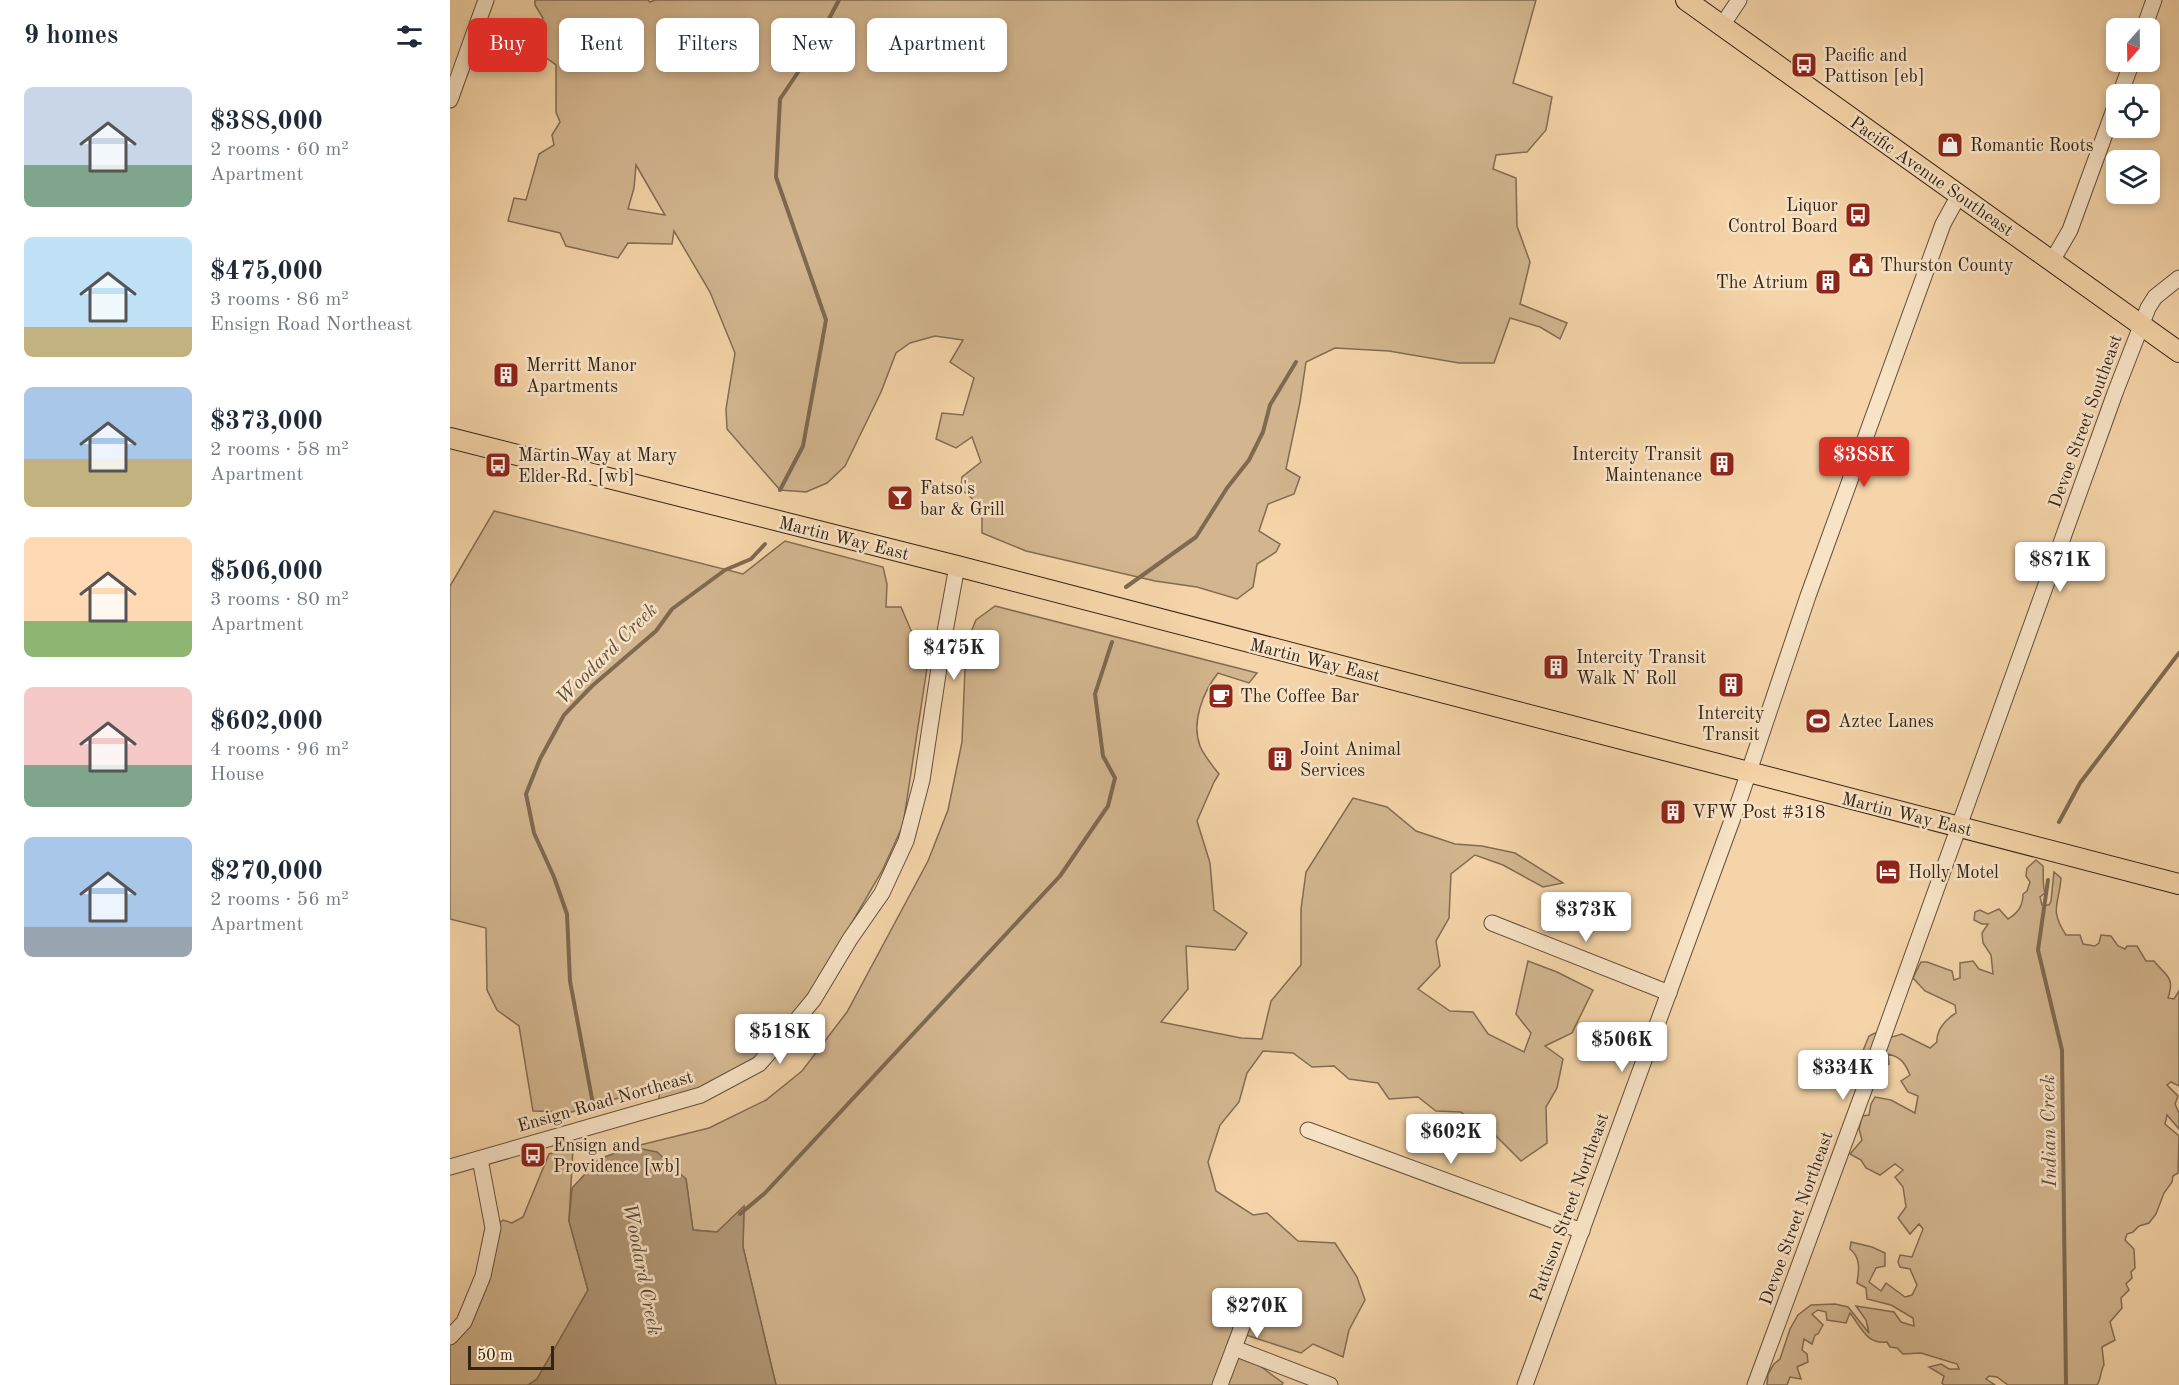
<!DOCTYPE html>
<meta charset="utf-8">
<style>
body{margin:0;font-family:"Old Standard TT",serif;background:#f2f2f3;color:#1f2937;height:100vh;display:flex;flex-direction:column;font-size:22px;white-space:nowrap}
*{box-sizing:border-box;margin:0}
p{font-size:20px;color:#747a83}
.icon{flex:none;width:33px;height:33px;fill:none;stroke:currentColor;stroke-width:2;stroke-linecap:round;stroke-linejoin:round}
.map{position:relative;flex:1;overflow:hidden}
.panel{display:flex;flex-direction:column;background:#fff;width:450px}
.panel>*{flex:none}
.banner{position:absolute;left:18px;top:18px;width:570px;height:54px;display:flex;gap:12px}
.needle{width:39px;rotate:200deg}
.controls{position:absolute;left:1656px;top:18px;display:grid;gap:12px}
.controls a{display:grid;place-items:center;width:54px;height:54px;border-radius:9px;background:#fff;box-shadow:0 3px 9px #0003;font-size:30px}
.scale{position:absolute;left:18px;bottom:15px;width:86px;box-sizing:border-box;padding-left:6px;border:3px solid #332317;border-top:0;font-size:16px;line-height:21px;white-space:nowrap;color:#332317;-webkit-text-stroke:4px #f8e3c6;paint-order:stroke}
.price{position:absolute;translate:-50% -51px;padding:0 14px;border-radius:6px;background:#fff;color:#222;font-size:20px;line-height:39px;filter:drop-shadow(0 2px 3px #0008)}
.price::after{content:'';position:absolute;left:50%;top:36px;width:18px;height:14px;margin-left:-9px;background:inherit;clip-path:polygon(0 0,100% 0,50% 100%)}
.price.current{background:#d93025;color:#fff}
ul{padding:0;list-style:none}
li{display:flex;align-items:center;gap:18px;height:150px;padding:0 24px}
li span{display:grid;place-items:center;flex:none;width:168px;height:120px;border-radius:9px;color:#555}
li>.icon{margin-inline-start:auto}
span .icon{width:72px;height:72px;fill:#fffc;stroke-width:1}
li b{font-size:26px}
h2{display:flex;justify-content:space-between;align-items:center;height:72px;padding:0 24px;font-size:26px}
.tag{padding:0 21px;border-radius:9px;background:#fff;box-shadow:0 3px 9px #0003;font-size:21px;line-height:54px}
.tag.current{background:#d93025;color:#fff}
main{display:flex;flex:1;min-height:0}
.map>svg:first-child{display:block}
</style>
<main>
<section class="panel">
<h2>9 homes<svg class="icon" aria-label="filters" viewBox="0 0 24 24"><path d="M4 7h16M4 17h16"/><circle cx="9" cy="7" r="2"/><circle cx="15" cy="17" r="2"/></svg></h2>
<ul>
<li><span style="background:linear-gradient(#c9d6e8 65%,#7fa58c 0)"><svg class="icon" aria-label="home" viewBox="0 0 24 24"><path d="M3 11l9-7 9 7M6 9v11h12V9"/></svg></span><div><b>$388,000</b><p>2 rooms · 60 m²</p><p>Apartment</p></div></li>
<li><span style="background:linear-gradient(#bfe0f5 75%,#c2b280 0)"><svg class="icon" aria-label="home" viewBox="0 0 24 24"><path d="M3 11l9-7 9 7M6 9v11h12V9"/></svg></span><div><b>$475,000</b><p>3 rooms · 86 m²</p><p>Ensign Road Northeast</p></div></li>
<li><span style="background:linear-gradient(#a9c7e8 60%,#c2b280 0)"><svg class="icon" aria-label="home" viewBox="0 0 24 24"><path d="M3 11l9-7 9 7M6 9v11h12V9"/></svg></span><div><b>$373,000</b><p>2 rooms · 58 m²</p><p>Apartment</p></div></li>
<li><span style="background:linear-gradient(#ffd9b3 70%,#8fb573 0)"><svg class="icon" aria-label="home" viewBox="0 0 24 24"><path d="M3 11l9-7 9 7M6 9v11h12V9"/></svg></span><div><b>$506,000</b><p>3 rooms · 80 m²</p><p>Apartment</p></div></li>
<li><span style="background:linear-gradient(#f6c9c9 65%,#7fa58c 0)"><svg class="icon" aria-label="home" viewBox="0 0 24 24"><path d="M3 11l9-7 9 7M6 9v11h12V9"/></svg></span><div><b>$602,000</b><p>4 rooms · 96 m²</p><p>House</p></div></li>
<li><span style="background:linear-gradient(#a9c7e8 75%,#9aa5b1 0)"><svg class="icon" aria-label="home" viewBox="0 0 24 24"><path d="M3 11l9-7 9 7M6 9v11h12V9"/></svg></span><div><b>$270,000</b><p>2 rooms · 56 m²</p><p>Apartment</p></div></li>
</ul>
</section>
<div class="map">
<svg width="1729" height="1385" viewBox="0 0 1729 1385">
<rect width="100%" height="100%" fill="#f4d4a8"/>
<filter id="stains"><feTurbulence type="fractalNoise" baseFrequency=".00333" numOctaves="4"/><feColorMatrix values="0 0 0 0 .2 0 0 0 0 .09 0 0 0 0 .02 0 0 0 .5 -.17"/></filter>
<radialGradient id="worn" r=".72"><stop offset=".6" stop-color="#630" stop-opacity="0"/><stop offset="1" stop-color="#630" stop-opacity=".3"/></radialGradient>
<g fill="#d3b68f" stroke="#836c53" stroke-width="1.5" fill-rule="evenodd">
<path d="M 85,0 L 198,0 L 200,2 L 205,0 L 1086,0 L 1063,83 L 1102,97 L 1096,130 L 1077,152 L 1046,155 L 1043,169 L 1066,178 L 1067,226 L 1080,262 L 1070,304 L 1117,323 L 1110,339 L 1090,327 L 1060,318 L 1044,363 L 1009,363 L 939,351 L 885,348 L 856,362 L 850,402 L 836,469 L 850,477 L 844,494 L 818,504 L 809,531 L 830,544 L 826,552 L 807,564 L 803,587 L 787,599 L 747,587 L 705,581 L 576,551 L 532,533 L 532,507 L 511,489 L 512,477 L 531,462 L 522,437 L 506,448 L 486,439 L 492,413 L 513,415 L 524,378 L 500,362 L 513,340 L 485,336 L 460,343 L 446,353 L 431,392 L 395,466 L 377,483 L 356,492 L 330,490 L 277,429 L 276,409 L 285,353 L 260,292 L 224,231 L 222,244 L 178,243 L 168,258 L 116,246 L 110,233 L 58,221 L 64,198 L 76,200 L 89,154 L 104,145 L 102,135 L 110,122 L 106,112 L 106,65 L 95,57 L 82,41 L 93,18 L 85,5 ZM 186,165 L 215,215 L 178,209 L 184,188 Z"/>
<path d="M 44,511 L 293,574 L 335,541 L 433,567 L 437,584 L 436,607 L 451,607 L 477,668 L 453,825 L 432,871 L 358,998 L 307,1058 L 256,1088 L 208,1103 L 210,1091 L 194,1087 L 182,1095 L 143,1104 L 122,1112 L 83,1111 L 69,1026 L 47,1010 L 37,990 L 36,928 L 0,919 L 0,586 Z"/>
<path d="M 545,606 L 807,673 L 799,683 L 768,673 C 753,692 741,722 750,746 C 754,756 763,766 769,774 L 764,782 L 747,821 L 760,863 L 764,910 L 797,933 L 785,950 L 736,946 L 738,989 L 711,1022 L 791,1038 L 812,1039 L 821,1001 L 851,965 L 851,909 L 856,872 L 903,798 L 937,807 L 966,831 L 1005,844 L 1032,846 L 1065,853 L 1113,883 L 1093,887 L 1053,865 L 1025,855 L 1001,874 L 999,918 L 986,941 L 990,966 L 968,989 L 1000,1011 L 1023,1012 L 1038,1034 L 1074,1052 L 1081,1033 L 1066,1014 L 1078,961 L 1107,972 L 1143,990 L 1122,1033 L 1095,1046 L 1113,1059 L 1107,1088 L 1096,1107 L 1097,1143 L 1071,1161 L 1040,1130 L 1030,1131 L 1011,1112 L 986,1111 L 968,1097 L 939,1099 L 928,1083 L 899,1079 L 884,1066 L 862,1067 L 843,1053 L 813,1051 L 797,1073 L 789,1102 L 770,1125 L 758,1162 L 766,1191 L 803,1215 L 817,1213 L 848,1241 L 885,1243 L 907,1277 L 915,1300 L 899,1330 L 893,1357 L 863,1344 L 851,1353 L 793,1334 L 790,1351 L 833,1383 L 832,1385 L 326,1385 L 293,1247 L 294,1207 L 267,1232 L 243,1230 L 236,1179 L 182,1147 L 259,1128 L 316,1100 L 352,1071 L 397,1012 L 478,861 L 498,810 L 512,742 L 516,644 L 526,620 Z"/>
<path d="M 1586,860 L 1593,866 C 1594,876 1592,884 1595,893 L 1590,897 L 1592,905 L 1599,905 L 1601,901 L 1604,872 L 1611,878 C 1609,905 1599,909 1616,935 L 1630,935 L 1633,944 L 1645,946 L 1649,943 L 1651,935 L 1661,936 L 1668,946 L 1675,949 L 1677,946 L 1687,946 L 1696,961 L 1704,961 C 1717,977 1725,977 1718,998 L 1724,999 L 1729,991 L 1729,1086 L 1721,1082 L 1717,1085 L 1728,1096 L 1725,1104 L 1729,1113 L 1729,1129 L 1717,1115 L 1715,1124 L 1729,1136 L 1728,1173 L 1723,1176 L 1722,1182 L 1714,1193 L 1706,1214 L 1699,1223 L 1689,1226 L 1683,1232 L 1677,1234 L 1675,1240 L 1684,1249 L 1685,1268 L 1681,1272 L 1682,1278 L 1676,1284 L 1679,1290 L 1671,1298 L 1672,1308 L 1660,1322 L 1665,1340 L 1652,1347 L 1654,1365 C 1650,1372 1651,1380 1647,1385 L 1558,1385 L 1547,1377 L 1539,1376 L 1536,1379 L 1545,1385 L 1494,1385 L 1492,1383 L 1494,1376 L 1479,1367 L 1491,1364 L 1499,1369 L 1509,1369 L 1507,1364 L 1471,1353 L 1453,1354 L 1447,1348 L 1440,1347 L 1437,1342 C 1417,1345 1411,1327 1400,1313 L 1396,1323 L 1377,1320 L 1376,1312 L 1368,1310 L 1362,1314 L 1373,1325 L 1368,1334 L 1365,1335 L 1362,1344 L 1354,1339 L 1352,1350 L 1357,1354 L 1358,1362 L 1347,1367 L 1351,1379 L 1340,1377 L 1337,1385 L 1317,1385 L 1318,1374 L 1324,1364 L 1330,1359 L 1340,1329 L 1348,1315 L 1361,1305 L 1385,1304 L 1398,1307 L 1419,1333 L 1416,1320 L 1406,1306 L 1444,1312 L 1451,1322 L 1464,1326 L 1463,1318 L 1441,1305 L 1417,1299 L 1416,1288 L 1407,1283 C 1409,1270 1411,1258 1400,1249 L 1401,1242 L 1422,1247 L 1435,1253 L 1435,1266 L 1426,1268 L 1419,1282 L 1431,1291 L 1436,1283 L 1455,1297 L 1462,1295 L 1467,1285 L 1460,1269 L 1450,1267 L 1448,1262 L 1450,1255 L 1462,1257 L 1473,1229 L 1469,1224 L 1460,1234 L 1448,1218 L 1456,1207 L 1453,1187 L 1445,1177 L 1453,1170 L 1445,1164 L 1430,1175 L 1416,1168 L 1411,1160 L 1400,1154 L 1412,1140 L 1409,1129 L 1412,1116 L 1419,1115 L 1421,1104 L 1425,1097 L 1441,1100 L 1465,1113 L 1468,1096 L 1458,1092 L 1451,1081 L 1460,1075 C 1455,1063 1451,1057 1438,1054 L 1439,1064 L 1428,1071 L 1420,1063 L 1414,1066 L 1410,1058 L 1419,1036 L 1425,1033 L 1442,1037 L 1452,1034 L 1480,1048 L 1487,1042 C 1486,1030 1496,1019 1506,1013 L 1505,1005 L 1475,991 L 1463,978 L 1471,962 L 1477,962 L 1502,971 L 1504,980 L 1510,978 L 1510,963 L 1523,961 L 1529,969 L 1543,974 L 1541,955 L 1533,943 L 1532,933 L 1538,924 L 1532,924 L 1524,920 L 1525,912 L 1530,910 L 1538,914 L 1549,909 L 1558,919 C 1568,913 1573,906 1573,894 L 1577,891 L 1580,882 L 1576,876 L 1577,868 Z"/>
<path d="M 123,1148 L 119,1221 L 138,1290 L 87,1379 L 78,1385 L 0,1385 L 0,1337 L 14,1322 L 43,1228 L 53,1220 L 62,1223 L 73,1217 L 99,1154 Z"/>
</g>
<path fill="#b29877" stroke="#7f6951" stroke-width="1.5" d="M 182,1147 L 207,1152 L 236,1179 L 243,1230 L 267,1232 L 294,1206 L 293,1247 L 326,1385 L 78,1385 L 87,1379 L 138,1290 L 119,1221 L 122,1188 L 149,1159 Z"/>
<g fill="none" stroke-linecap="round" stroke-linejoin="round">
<g stroke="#7f6951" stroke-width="4">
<path d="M 330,490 L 353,446 L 376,320 L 326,177 L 330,99 L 359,56 L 389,0"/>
<path d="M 676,587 L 746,537 L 777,488 L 799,460 L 813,432 L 820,405 L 846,362"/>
<path d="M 1609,822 L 1630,783 L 1729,653"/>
<path d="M 1598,880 L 1588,950 L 1612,1050 L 1616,1385"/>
<path d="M 143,1104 L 120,981 L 117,914 L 104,877 L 84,833 L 76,794 L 90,759 L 114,715 L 142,686 L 206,631 L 222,609 L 275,570 L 301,559 L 315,544"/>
<path d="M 290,1214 L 315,1193 L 610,876 L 658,806 L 665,778 L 653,756 L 645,694 L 662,642"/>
</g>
<g stroke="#634f3b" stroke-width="17">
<g id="minor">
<path d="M 1271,27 L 1289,0"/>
<path d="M 1694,28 L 1704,0"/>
<path d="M 1670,94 L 1682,62"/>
<path d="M 0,100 L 36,0"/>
<path d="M 1602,261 L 1620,230 L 1666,104"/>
<path d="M 1042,923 L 1219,993"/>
<path d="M 858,1130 L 1132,1231"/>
<path d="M 0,1167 L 251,1095 L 309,1064 L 332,1038 L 364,999 L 400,939 L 432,893 L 456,841 L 472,780 L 492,648 L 507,566"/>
<path d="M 0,1337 L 14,1322 L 33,1276 L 43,1228 L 30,1159"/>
<path d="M 784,1348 L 797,1313"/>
<path d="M 770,1385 L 784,1348 L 880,1385"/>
<path d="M 1075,1385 L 1288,804 L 1358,596 L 1493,224 L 1509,195"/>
<path d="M 1305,1385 L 1414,1090 L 1665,393 L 1698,308 L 1705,297 L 1729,278"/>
</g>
</g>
<g stroke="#332317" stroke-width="22">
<g id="major">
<path d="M 1236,0 L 1729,352"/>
<path d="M 0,438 L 507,566 L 1729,884"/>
</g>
</g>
<use href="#minor" stroke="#f8e3c6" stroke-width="15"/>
<use href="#major" stroke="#f4d4a8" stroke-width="20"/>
</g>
<defs>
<g id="bus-square" transform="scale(1.35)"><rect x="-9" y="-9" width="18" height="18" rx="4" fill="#8f2418" stroke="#f8e3c6"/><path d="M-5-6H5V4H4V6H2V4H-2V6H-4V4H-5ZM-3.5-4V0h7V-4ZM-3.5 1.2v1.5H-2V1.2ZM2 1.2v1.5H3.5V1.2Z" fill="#fff"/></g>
<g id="shop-square" transform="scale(1.35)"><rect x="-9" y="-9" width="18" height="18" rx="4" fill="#8f2418" stroke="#f8e3c6"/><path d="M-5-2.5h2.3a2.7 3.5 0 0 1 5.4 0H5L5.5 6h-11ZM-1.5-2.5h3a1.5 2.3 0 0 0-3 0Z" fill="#fff"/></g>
<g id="civic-square" transform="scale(1.35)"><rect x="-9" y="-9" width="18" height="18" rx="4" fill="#8f2418" stroke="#f8e3c6"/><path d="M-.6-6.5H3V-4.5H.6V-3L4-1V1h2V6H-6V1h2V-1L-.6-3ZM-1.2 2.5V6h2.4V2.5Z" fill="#fff"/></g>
<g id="building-square" transform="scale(1.35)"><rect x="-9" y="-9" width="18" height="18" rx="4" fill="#8f2418" stroke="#f8e3c6"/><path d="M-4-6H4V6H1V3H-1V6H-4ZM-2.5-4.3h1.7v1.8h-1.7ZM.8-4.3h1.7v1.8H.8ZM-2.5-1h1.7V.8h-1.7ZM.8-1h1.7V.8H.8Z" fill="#fff"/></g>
<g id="bar-square" transform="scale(1.35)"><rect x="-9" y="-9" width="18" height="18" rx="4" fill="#8f2418" stroke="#f8e3c6"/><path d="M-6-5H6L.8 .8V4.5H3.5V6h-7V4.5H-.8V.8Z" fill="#fff"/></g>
<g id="cafe-square" transform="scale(1.35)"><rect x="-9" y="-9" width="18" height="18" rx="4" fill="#8f2418" stroke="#f8e3c6"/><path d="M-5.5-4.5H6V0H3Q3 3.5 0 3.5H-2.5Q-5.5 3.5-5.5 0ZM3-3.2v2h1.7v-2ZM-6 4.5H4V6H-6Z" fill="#fff"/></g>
<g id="stadium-square" transform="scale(1.35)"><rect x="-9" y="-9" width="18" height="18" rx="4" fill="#8f2418" stroke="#f8e3c6"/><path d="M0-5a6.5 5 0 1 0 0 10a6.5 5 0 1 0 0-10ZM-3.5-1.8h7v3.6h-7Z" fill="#fff"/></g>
<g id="hotel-square" transform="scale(1.35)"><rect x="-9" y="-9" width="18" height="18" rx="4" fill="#8f2418" stroke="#f8e3c6"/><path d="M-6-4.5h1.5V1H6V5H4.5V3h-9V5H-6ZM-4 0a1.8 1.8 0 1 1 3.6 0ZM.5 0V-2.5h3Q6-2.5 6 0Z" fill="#fff"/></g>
</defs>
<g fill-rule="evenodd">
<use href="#bus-square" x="1354" y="65"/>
<use href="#shop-square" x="1500" y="145"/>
<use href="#bus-square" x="1408" y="215"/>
<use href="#civic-square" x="1411" y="265"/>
<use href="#building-square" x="1378" y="282"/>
<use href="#building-square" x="56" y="375"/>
<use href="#building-square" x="1272" y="464"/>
<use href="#bus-square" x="48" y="465"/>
<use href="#bar-square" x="450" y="498"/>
<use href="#building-square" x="1106" y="667"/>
<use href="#building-square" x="1281" y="685"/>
<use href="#cafe-square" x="771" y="696"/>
<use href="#stadium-square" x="1368" y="721"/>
<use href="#building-square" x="830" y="759"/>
<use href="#building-square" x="1223" y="812"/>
<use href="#hotel-square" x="1438" y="872"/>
<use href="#bus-square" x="83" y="1155"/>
</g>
<g text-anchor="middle" stroke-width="5" stroke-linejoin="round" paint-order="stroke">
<g font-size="18" fill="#332317" stroke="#f8e3c6" text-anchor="start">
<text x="1374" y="61">Pacific and<tspan x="1374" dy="21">Pattison [eb]</tspan></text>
<text x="1520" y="151">Romantic Roots</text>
<text x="1388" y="211" text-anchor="end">Liquor<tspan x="1388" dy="21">Control Board</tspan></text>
<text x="1430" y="271">Thurston County</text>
<text x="1358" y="288" text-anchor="end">The Atrium</text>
<text x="76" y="371">Merritt Manor<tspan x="76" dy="21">Apartments</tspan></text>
<text x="1252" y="460" text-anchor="end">Intercity Transit<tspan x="1252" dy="21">Maintenance</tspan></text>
<text x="68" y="461">Martin Way at Mary<tspan x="68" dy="21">Elder Rd. [wb]</tspan></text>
<text x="470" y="494">Fatso's<tspan x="470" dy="21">bar &amp; Grill</tspan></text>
<text x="1126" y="663">Intercity Transit<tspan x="1126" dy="21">Walk N' Roll</tspan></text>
<text x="790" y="702">The Coffee Bar</text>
<text x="1281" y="719" text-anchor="middle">Intercity<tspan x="1281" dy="21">Transit</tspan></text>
<text x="1388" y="727">Aztec Lanes</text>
<text x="850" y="755">Joint Animal<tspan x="850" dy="21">Services</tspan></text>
<text x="1242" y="818">VFW Post #318</text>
<text x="1458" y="878">Holly Motel</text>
<text x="103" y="1151">Ensign and<tspan x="103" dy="21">Providence [wb]</tspan></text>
</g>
<g font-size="18" fill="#332317" stroke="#f8e3c6">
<text transform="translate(1482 176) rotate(35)" y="6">Pacific Avenue Southeast</text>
<text transform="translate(1635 421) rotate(-70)" y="6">Devoe Street Southeast</text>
<text transform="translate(394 538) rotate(14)" y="6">Martin Way East</text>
<text transform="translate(865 660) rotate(14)" y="6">Martin Way East</text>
<text transform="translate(1457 814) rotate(14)" y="6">Martin Way East</text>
<text transform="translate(155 1101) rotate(-16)" y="6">Ensign Road Northeast</text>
<text transform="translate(1119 1207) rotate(-70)" y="6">Pattison Street Northeast</text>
<text transform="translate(1346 1218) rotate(-70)" y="6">Devoe Street Northeast</text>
</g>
<g font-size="20" font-style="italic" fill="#5f4c39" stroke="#f8e3c6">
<text transform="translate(156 653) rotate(-45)" y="7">Woodard Creek</text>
<text transform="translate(1598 1131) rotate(-91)" y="7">Indian Creek</text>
<text transform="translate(193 1269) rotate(79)" y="7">Woodard Creek</text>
</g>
</g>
<rect width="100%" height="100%" filter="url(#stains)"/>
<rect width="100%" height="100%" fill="url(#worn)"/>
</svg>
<div class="controls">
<a><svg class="needle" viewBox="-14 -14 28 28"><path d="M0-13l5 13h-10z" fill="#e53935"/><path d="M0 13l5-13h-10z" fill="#747a83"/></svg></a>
<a><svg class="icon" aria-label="locate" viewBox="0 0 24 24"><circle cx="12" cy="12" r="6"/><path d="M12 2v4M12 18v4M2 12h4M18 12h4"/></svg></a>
<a><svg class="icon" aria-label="layers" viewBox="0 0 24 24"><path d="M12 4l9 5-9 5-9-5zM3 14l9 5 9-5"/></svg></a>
</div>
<div class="scale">50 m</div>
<b class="price current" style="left:1414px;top:488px">$388K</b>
<b class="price" style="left:1610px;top:593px">$871K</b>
<b class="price" style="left:504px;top:681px">$475K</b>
<b class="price" style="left:1136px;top:943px">$373K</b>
<b class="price" style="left:330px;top:1065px">$518K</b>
<b class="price" style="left:1172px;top:1073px">$506K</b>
<b class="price" style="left:1393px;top:1101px">$334K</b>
<b class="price" style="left:1001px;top:1165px">$602K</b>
<b class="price" style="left:807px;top:1339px">$270K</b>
<div class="banner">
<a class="tag current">Buy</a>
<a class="tag">Rent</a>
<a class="tag">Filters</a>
<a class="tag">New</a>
<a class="tag">Apartment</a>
</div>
</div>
</main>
